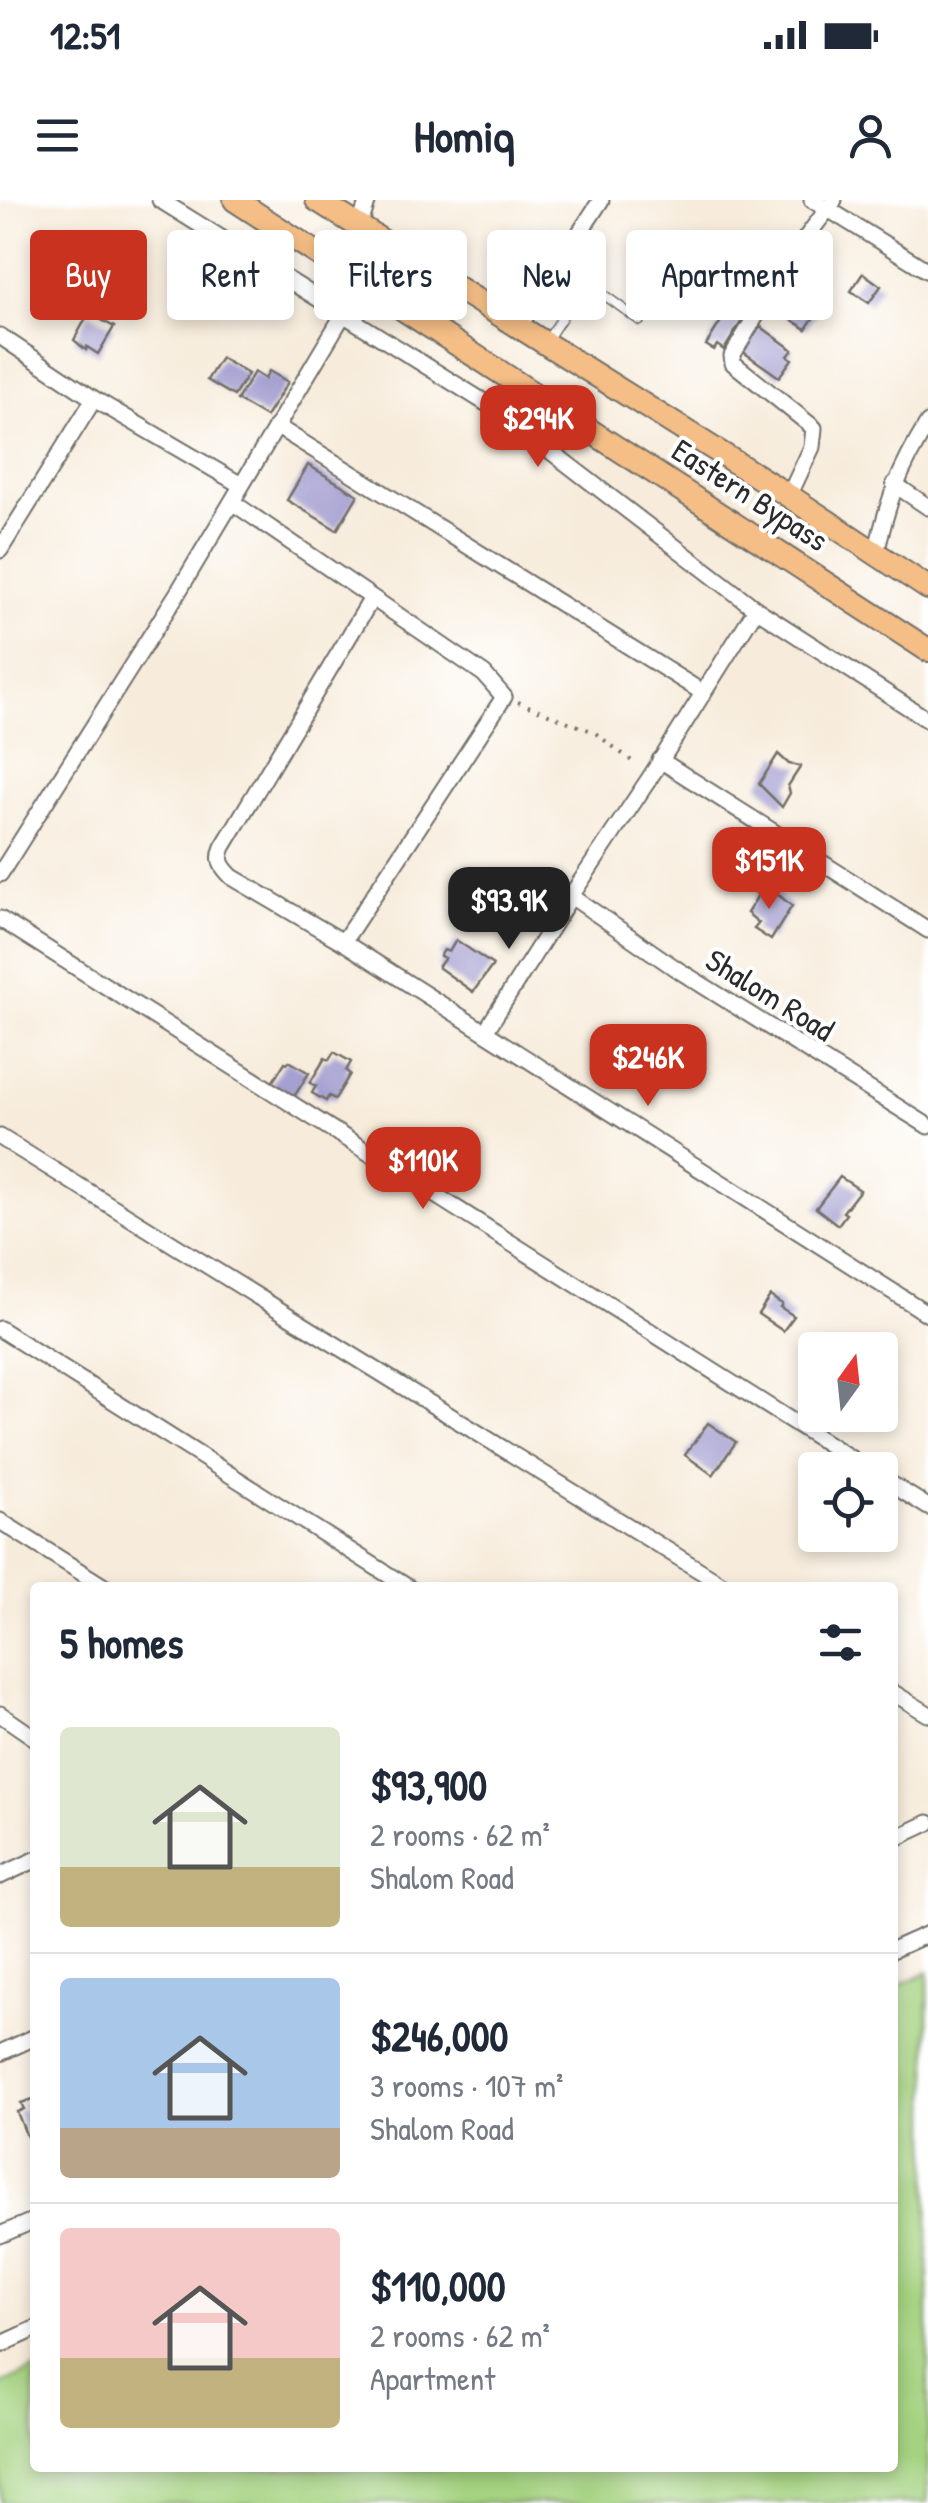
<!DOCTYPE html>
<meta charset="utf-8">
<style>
body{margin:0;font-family:"Patrick Hand",sans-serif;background:#f6f6f7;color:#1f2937;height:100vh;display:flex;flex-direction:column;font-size:38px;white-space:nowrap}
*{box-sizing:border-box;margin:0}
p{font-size:32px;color:#747a83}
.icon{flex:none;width:55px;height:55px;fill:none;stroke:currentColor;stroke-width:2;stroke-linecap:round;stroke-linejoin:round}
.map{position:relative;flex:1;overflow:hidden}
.panel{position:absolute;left:30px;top:1382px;width:868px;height:890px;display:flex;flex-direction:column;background:#fff;border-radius:10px;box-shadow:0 5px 15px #0003}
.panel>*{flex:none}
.top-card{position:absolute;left:30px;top:30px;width:870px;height:90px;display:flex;gap:20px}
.needle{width:65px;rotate:15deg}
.buttons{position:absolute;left:798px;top:1132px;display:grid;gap:20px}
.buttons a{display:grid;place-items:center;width:100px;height:100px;border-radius:10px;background:#fff;box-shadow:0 5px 15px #0003;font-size:50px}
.price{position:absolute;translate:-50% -85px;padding:0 22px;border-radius:20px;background:#c8321e;color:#fff;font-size:32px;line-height:65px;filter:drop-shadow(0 2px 5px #0008)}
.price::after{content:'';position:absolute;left:50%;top:60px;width:30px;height:22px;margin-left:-15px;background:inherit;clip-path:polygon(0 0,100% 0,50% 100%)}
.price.active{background:#222;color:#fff}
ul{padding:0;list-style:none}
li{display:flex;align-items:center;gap:30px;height:250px;padding:0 30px}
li+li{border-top:2px solid #e0e1e3}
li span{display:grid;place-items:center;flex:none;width:280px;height:200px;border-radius:10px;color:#555}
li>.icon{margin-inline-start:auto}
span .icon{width:120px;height:120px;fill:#fffc;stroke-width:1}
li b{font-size:42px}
h2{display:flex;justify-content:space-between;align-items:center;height:120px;padding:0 30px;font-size:42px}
.pill{padding:0 35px;border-radius:10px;background:#fff;box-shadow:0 5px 15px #0003;font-size:35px;line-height:90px}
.pill.active{background:#c8321e;color:#fff}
.status{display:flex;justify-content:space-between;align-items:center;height:70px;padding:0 50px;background:#fff;direction:ltr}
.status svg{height:28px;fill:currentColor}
header{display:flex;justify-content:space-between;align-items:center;height:130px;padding:0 30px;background:#fff;font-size:45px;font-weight:700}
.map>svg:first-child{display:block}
</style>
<div class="status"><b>12:51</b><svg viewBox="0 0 49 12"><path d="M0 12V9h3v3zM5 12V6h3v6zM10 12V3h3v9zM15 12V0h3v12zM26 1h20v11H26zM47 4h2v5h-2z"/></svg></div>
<header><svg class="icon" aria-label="menu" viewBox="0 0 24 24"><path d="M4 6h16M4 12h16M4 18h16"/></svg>Homiq<svg class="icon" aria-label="person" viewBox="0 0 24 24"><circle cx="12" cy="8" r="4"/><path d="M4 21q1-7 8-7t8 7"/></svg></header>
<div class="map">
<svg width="928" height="2303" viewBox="0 0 928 2303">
<rect width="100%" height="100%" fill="#fff"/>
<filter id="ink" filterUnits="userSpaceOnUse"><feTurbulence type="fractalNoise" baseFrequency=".01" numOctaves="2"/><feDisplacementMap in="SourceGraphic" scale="20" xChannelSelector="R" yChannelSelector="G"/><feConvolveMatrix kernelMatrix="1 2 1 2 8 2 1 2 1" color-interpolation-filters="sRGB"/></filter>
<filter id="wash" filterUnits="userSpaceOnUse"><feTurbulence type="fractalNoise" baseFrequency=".0048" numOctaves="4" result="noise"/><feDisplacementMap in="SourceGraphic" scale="40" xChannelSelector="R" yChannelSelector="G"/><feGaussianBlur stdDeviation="2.25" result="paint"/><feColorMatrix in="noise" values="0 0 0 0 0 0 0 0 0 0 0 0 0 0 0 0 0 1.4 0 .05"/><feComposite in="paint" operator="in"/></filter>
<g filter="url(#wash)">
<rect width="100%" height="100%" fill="#f7ecdb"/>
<path fill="#a4d280" stroke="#687e56" stroke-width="2.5" d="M 928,1772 L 928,2303 L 0,2303 L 0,2185 L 35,2169 L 35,2268 L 892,2268 L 893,1788 Z"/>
<g id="blocks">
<g fill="#a6a0d1">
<path d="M 82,56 L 110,73 L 90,107 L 61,89 Z"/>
<path d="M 863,73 L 881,86 L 869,103 L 851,91 Z"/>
<path d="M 787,83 L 821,106 L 806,129 L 771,106 Z"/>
<path d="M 725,107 L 743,119 L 724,150 L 717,145 L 714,150 L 706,145 L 721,121 L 717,119 Z"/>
<path d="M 89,113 L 114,127 L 98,154 L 87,147 L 86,150 L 74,140 Z"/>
<path d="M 760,126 L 793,150 L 788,156 L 792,159 L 779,177 L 742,151 Z"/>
<path d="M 221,158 L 248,174 L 234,196 L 207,180 Z"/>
<path d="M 269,171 L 288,182 L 266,217 L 237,200 L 254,172 L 265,179 Z"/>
<path d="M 308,265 L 358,295 L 337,330 L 287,300 Z"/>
<path d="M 778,554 L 789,564 L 801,566 L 788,586 L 790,593 L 782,607 L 759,584 Z"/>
<path d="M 765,684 L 792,706 L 771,740 L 754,729 L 759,723 L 747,713 Z"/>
<path d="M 456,740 L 493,765 L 473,792 L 438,767 L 445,758 L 440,756 L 444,750 L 449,752 Z"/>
<path d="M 334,852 L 351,862 L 346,871 L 350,874 L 335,899 L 329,896 L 326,901 L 312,893 L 316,886 L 310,883 L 325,858 L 329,860 Z"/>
<path d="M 289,861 L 309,873 L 292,900 L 270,886 L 285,862 L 288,863 Z"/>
<path d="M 840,977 L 860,990 L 843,1012 L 846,1014 L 838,1025 L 816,1008 Z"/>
<path d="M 770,1096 L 782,1104 L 780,1107 L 794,1116 L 783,1131 L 758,1114 Z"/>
<path d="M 708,1223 L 736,1242 L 713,1275 L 685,1255 Z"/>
<path d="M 33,1899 L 35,1934 L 27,1937 L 17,1912 L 24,1909 L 21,1903 Z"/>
</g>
</g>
</g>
<g filter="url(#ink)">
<use href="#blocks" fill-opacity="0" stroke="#726f69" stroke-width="2.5"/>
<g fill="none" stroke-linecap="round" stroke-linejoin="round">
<g stroke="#726f69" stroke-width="11">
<path id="service" d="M 547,140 L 577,95 L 582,89 L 596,89 L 640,121"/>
</g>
<g stroke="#726f69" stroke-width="19">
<g id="minor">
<path d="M 160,0 L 497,210 L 756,409 L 928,520"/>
<path d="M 812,0 L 828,9 L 834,0"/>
<path d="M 359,27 L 368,0"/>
<path d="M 518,128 L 601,0"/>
<path d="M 0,136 L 94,199 L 241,285"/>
<path d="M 276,226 L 702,492"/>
<path d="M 894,284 L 928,307"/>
<path d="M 789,296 L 812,247 L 814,228 L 733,163 L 732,156 C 762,106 791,54 828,9 L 928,71"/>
<path d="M 232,302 L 484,474 L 504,497 L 343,742"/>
<path d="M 0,350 L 94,199"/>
<path d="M 876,354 C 888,299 899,271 928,223"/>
<path d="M 372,398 L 223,647 C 217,661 222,667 232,677 L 343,742 L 928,1114"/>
<path d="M 756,409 L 651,576 L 571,696 L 675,768 L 928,926"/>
<path d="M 660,560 L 928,730"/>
<path d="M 0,674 L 177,394 L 362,83"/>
<path d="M 0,719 L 869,1270"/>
<path d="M 485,832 L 571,696"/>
<path d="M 0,937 L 728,1388"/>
<path d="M 0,1129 L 409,1388"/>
<path d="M 880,1277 L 928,1307"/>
<path d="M 0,1321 L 106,1388"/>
<path d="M 892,1492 L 928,1514"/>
<path d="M 0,1514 L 35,1538"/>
<path d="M 892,1640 L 928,1623"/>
<path d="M 0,1676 L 35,1660"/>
<path d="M 892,1750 L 928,1734"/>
<path d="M 0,1853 L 35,1837"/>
<path d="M 0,2035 L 35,2020"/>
<path d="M 0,2145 L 35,2129"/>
</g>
</g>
<g stroke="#726f69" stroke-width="26">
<g id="primary">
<path d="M 235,0 L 928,450"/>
<path d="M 317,0 L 789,296 L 928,388"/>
</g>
</g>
<path stroke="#726f69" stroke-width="4" stroke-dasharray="2.5 8" stroke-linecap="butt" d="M 518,502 L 594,532 L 637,565"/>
<use href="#service" stroke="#fff" stroke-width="8"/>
<use href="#minor" stroke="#fff" stroke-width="15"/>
<use href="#primary" stroke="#f5be86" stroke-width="22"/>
</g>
</g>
<g text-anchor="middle" stroke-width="8" stroke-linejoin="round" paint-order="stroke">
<g font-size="32" fill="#2b2b2b" stroke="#fff">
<text transform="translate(750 295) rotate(33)" y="11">Eastern Bypass</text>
<text transform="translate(770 795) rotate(32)" y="11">Shalom Road</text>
</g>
</g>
</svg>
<div class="buttons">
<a><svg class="needle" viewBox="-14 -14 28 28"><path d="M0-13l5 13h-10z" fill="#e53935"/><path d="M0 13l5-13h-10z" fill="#747a83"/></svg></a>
<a><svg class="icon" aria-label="locate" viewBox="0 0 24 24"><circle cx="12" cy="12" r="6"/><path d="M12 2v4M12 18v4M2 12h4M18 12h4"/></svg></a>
</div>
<b class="price" style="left:538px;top:270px">$294K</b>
<b class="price" style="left:769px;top:712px">$151K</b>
<b class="price active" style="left:509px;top:752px">$93.9K</b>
<b class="price" style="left:648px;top:909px">$246K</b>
<b class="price" style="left:423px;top:1012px">$110K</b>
<div class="top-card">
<a class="pill active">Buy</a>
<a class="pill">Rent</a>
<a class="pill">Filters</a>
<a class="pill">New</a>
<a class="pill">Apartment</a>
</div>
<section class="panel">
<h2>5 homes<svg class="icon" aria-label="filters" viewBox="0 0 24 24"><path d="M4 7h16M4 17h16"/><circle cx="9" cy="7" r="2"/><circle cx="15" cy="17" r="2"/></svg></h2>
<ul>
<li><span style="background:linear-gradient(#dfe7d0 70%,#c2b280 0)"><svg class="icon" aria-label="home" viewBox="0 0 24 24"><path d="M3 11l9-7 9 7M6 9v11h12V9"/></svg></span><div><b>$93,900</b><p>2 rooms · 62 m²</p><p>Shalom Road</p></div></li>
<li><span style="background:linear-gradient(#a9c7e8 75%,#b9a48a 0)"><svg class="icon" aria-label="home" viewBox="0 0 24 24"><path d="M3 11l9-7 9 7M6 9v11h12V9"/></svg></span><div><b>$246,000</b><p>3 rooms · 107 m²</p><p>Shalom Road</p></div></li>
<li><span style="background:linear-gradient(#f6c9c9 65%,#c2b280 0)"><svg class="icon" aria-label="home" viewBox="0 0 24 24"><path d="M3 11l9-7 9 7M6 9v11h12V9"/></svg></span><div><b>$110,000</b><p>2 rooms · 62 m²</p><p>Apartment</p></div></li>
</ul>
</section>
</div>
